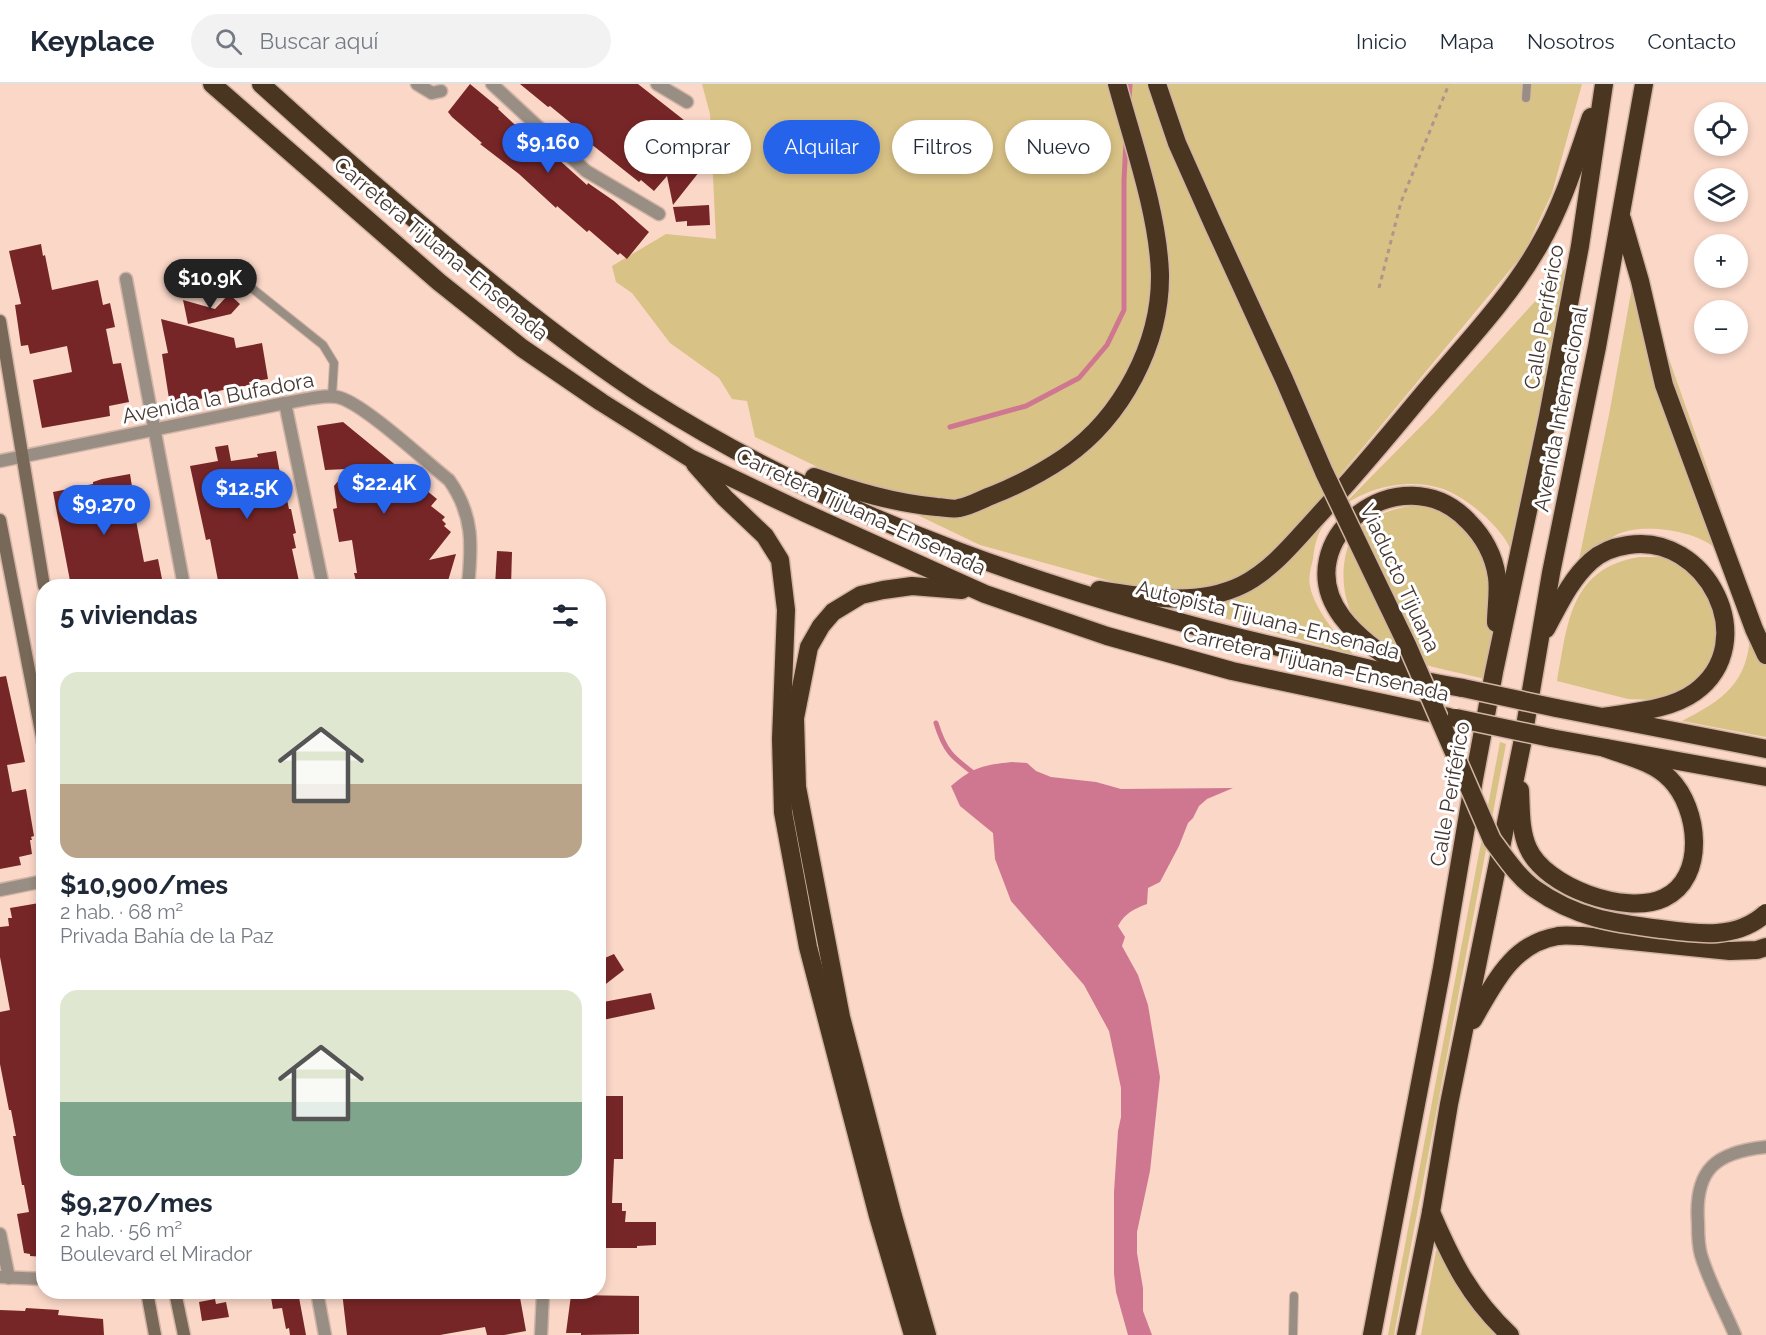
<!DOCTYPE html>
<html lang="es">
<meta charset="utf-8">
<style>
body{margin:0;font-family:Raleway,sans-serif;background:#f2f2f3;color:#1f2937;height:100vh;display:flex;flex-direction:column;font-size:22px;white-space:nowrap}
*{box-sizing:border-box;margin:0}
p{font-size:20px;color:#747a83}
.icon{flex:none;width:33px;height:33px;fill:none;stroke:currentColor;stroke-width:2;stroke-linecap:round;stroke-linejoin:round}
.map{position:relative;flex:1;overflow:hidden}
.panel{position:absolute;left:36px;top:495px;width:570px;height:720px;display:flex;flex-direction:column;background:#fff;border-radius:24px;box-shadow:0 3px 9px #0003}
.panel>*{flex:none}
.hud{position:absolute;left:624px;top:36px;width:570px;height:54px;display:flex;gap:12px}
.controls{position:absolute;left:1694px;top:18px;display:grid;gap:12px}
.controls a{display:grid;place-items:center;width:54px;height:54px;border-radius:50%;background:#fff;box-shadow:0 3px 9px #0003;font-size:30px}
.price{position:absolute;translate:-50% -51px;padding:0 14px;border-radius:21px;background:#2563eb;color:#fff;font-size:20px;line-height:39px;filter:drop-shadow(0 2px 3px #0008)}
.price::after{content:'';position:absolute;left:50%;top:36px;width:18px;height:14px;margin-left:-9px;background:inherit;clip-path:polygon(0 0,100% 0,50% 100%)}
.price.selected{background:#222;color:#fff}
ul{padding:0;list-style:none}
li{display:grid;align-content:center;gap:12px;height:318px;padding:0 24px}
li span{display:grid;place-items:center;height:186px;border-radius:18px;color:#555}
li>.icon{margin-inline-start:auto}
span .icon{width:108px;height:108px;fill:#fffc;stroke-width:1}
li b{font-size:26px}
h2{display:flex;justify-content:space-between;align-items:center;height:72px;padding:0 24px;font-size:26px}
.pill{padding:0 21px;border-radius:27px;background:#fff;box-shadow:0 3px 9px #0003;font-size:21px;line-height:54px}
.pill.selected{background:#2563eb;color:#fff}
header{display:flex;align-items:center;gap:36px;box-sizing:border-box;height:84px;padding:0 30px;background:#fff;border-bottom:2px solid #e0e1e3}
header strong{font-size:28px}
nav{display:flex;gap:33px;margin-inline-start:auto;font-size:21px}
.search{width:420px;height:54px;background:#f2f2f3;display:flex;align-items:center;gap:15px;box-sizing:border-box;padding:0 21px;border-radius:33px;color:#747a83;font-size:22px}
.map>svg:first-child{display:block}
</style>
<header>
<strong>Keyplace</strong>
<div class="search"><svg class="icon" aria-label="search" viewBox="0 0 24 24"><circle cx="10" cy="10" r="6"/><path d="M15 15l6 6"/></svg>Buscar aquí</div>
<nav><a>Inicio</a><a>Mapa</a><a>Nosotros</a><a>Contacto</a></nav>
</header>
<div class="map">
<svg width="1766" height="1251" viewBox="0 0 1766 1251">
<rect width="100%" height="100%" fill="#fad7c7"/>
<g fill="#d9c286">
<path d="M 702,0 L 1582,0 L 1552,109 L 1524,169 L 1269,477 L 1224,504 L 1175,515 L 980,461 L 755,353 L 747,317 L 732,315 L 719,294 L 670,259 L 632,209 L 616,198 L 612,182 L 666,150 L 716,155 L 710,30 Z"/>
<path d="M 1636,181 L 1707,383 L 1766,560 L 1766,653 L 1682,637 C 1723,616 1748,599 1750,550 C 1750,544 1752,537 1751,531 C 1749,521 1739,508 1734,499 C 1730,490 1721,469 1714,463 C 1693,446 1643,439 1618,450 C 1602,458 1590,472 1577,485 L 1609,331 Z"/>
<path d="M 1567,182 L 1519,493 C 1516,483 1514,471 1509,462 C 1498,440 1464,411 1440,404 C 1399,392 1346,408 1322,444 C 1316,453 1314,465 1313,475 C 1311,483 1308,494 1310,502 C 1314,525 1339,554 1354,571 L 1196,526 L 1233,514 L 1257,501 L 1297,468 L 1434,329 Z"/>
<path d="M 1419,421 L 1450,429 L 1470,445 L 1499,508 L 1489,596 C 1455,587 1409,581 1379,561 C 1352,543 1341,513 1344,481 C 1346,468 1348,457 1357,447 C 1372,430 1398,423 1419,421 Z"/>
<path d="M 1639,473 L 1663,473 L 1682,477 L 1712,505 L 1720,552 L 1708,584 L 1687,604 L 1657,616 L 1628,615 L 1557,597 C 1568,540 1569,485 1639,473 Z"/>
<path d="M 1500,658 L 1506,660 L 1394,1251 L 1388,1251 Z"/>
<path d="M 1440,1163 L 1461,1207 L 1495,1251 L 1421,1251 L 1436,1167 Z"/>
</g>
<path fill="#cf7791" d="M 1012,678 L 1027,679 L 1036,687 L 1051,693 L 1096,698 L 1121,705 L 1233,704 L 1207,715 L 1199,722 L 1193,734 L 1188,739 L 1179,762 L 1160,798 L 1148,804 L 1147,820 C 1134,825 1125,829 1118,842 L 1125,853 L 1122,862 L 1138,891 L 1148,921 L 1160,993 L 1150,1087 L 1137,1148 L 1137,1169 L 1143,1204 L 1143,1227 L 1152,1251 L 1128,1251 L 1116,1208 L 1114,1190 L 1114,1108 L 1118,1047 L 1121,1033 L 1121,1004 L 1109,947 L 1084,901 L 1011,817 L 995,775 L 993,749 L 960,722 L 951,702 C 973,683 984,681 1012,678 Z"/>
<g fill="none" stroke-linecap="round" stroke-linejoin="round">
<g stroke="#cf7791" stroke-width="5">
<path d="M 1129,16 L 1130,0"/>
<path d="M 950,343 L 1026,322 L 1079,294 L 1107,261 L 1124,226 L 1124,96 L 1126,58"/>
<path d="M 936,639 C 945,668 952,673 976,691"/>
</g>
</g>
<g fill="#772627">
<path d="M 470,0 L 499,24 L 498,25 L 513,39 L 528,51 L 529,49 L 587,101 L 588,99 L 614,117 L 649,148 L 627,175 L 620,169 L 618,171 L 589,146 L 587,148 L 557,122 L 556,124 L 519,90 L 480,60 L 482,59 L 452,33 L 448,28 Z"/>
<path d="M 520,0 L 638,0 L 689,40 L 702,40 L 702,54 L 707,54 L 707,78 L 673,121 L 667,92 L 654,107 L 641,96 L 639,98 L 581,52 L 583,49 L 550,22 L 548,23 Z"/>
<path d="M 709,121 L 710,141 L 687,142 L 687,137 L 676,138 L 673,123 Z"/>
<path d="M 41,160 L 43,172 L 45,171 L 52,206 L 98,196 L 103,221 L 110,219 L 115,243 L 106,245 L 113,280 L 121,279 L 129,318 L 109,322 L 110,332 L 42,344 L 33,296 L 72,288 L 67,262 L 30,270 L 28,261 L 21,262 L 15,221 L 21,220 L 9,167 Z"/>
<path d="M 229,210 L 240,220 L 231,230 L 188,240 L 183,216 L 215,225 Z"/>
<path d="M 161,235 L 234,254 L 236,264 L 262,259 L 268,295 L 249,298 L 250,301 L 218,307 L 219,311 L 170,321 L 162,270 L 168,269 Z"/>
<path d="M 343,338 L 437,415 L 431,422 L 445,433 L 442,436 L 446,440 L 444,442 L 451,448 L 429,476 L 456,470 L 448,497 L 438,499 L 439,502 L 357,502 L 354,489 L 357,489 L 352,456 L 339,458 L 333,425 L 337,424 L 334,402 L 348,385 L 325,386 L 317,342 Z"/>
<path d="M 228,361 L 231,377 L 258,373 L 257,370 L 276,367 L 283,406 L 285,406 L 289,425 L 291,425 L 296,449 L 293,450 L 296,464 L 292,465 L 300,502 L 219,502 L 210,455 L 206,456 L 190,382 L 218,377 L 215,363 Z"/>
<path d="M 130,390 L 135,421 L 133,421 L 144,478 L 158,475 L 163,500 L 151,502 L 71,502 L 53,408 L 93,400 L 93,398 L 102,395 Z"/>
<path d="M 497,467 L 512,468 L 511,502 L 495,502 Z"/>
<path d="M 6,592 L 25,678 L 7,681 L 12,708 L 26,705 L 34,752 L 31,753 L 32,756 L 30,756 L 32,770 L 19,773 L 21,781 L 0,785 L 0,593 Z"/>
<path d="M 39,819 L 44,843 L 44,854 L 39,855 L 44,876 L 44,1173 L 30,1172 L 30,1170 L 24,1169 L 17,1130 L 29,1128 L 24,1101 L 22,1101 L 13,1052 L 16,1052 L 11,1026 L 9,1026 L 0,980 L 0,928 L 10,926 L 0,873 L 0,843 L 9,842 L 8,834 L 12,834 L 10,824 Z"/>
<path d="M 614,870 L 624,886 L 598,906 L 598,877 Z"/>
<path d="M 651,909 L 655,925 L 598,937 L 598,919 Z"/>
<path d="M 598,1012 L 623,1012 L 623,1075 L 614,1075 L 612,1119 L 622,1119 L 622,1127 L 626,1127 L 625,1138 L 656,1138 L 656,1161 L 637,1162 L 637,1164 L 598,1164 Z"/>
<path d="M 270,1208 L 298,1208 L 306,1251 L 290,1251 L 289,1244 L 286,1245 L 282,1224 L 273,1225 Z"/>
<path d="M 342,1208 L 519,1208 L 526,1247 L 504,1251 L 487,1251 L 485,1243 L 440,1251 L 347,1251 Z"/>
<path d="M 571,1211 L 639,1212 L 639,1250 L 581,1251 L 581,1249 L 566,1249 Z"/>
<path d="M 215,1215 L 216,1220 L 226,1218 L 229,1233 L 202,1237 L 199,1218 Z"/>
<path d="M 26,1224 L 59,1226 L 58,1231 L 103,1235 L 104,1251 L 0,1251 L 0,1226 L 25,1227 Z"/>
</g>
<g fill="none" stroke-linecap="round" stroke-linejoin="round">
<g stroke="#d2b4a6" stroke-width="10">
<g id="service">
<path d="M 1526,14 L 1527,0"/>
<path d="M 228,185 L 323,261 L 334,279 L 332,312"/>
<path d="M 1293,1251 L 1294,1212"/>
</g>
</g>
<g stroke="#d2b4a6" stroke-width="15">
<g id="minor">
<path d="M 492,0 L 586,87 L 659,130"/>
<path d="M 657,0 L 687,18"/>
<path d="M 126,195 L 184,502"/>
<path d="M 285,319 L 323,502"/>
<path d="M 0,377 L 285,319 C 301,317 321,310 337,313 C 361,317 426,378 449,396 C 474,431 472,462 468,502"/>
<path d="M 0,806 L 44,797"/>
<path d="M 0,1150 L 9,1194"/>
<path d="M 0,1193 L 44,1195"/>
<path d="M 317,1208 L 325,1251"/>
<path d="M 541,1251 L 543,1208"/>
</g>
</g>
<g stroke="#d2b4a6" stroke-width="15">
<g id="tertiary">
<path d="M 417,0 L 432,9 L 441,7"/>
<path d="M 1735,1251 C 1724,1225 1709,1198 1701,1171 C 1698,1161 1698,1149 1698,1139 C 1694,1085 1716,1068 1766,1063"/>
</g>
</g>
<g stroke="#d2b4a6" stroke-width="15">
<g id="secondary">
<path d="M 0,237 L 44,502"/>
<path d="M 0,436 L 44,663"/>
<path d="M 147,1208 L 155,1251"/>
<path d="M 175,1208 L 184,1251"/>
</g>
</g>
<g stroke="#d2b4a6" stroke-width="21">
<g id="motorway">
<path d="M 212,0 L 439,198 L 522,264 L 601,318 L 690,374 L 803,428 L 985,510 L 1107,552 L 1232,587 L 1449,633"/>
<path d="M 261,0 C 329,62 398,122 469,181 C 525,227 583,273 645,313 C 842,439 1068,514 1295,567 C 1351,580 1406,595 1463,604"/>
<path d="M 1622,135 L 1640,197 L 1664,301 L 1754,545 L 1766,571"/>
<path d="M 695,380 L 725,414 L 765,452 L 780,476 L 786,526 L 781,655 L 783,728 L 808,863 L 878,1132 L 913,1251"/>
<path d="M 814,393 C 854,407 894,419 937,423 C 944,423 953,426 959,424 C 971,422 982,415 993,411 C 1018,401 1043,388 1065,373 C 1122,333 1161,260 1160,190 C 1158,129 1133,59 1117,0"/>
<path d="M 1099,506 C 1146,513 1197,523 1242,501 C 1272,486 1294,458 1316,434 C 1351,396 1384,357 1417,317 C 1459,266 1508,217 1540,160 C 1563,120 1576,76 1591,33"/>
<path d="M 1546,545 C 1559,521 1570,496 1591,477 C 1601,468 1614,463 1628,461 C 1706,448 1763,558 1695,608 C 1670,626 1633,628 1603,633"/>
<path d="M 1413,591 C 1389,574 1361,558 1342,533 C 1284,456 1402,367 1468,437 C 1483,452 1494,472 1497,493 C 1499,508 1496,525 1496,539"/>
<path d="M 1556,624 L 1766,665"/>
<path d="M 1551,654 L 1766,693"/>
<path d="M 1520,706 C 1521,724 1520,747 1528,764 C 1545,803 1626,832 1664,814 C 1707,794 1699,724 1670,695 C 1654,678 1626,672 1605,664"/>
<path d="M 1473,936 C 1494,900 1511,860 1558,852 C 1565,851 1574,852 1582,852 L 1730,867 L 1757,866 L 1766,863"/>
<path d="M 1431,1128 C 1452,1177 1470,1214 1510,1251"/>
<path d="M 927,1251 L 893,1132 L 841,933 L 797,703 L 795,634 L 809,563 L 821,542 L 833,528 L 861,511 L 883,506 L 912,502 L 962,506"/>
<path d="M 1372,1251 L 1442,884 L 1474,695 L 1494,588 L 1548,332 L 1580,162 L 1604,0"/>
<path d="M 1406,1251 L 1431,1128 L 1449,1020 L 1522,660 L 1551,489 L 1597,263 L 1644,0"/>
</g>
</g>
<path stroke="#b0968a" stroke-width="3" stroke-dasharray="4.5 4.5" stroke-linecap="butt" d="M 1379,204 L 1401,118 L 1449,0"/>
<use href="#service" stroke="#998e84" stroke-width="8"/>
<use href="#minor" stroke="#998e84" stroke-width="12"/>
<use href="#tertiary" stroke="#998e84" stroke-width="12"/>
<use href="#secondary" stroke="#776858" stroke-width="12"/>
<use href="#motorway" stroke="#4a3620" stroke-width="18"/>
<g stroke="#d2b4a6" stroke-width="21" stroke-linecap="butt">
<g id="motorway-bridge">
<path d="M 1157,0 L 1177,59 L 1213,140 L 1284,295 L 1324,388 L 1408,563 L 1492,756 C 1505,773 1518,793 1535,805 C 1576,834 1613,839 1661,845 C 1697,850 1737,856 1766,829"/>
<path d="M 1463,604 L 1556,624"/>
<path d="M 1456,634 L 1551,654"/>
</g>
</g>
<use href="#motorway-bridge" stroke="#4a3620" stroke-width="18"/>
</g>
<g text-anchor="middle" stroke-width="6" stroke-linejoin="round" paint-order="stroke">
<g font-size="21" fill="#453731" stroke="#fff">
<text transform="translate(441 165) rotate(40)" y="7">Carretera Tijuana–Ensenada</text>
<text transform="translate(1544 233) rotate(-80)" y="7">Calle Periférico</text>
<text transform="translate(218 314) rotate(-11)" y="7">Avenida la Bufadora</text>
<text transform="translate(1561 325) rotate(-79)" y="7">Avenida Internacional</text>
<text transform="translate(861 428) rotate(25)" y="7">Carretera Tijuana–Ensenada</text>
<text transform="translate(1400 494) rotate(65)" y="7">Viaducto Tijuana</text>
<text transform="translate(1268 536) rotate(14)" y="7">Autopista Tijuana-Ensenada</text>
<text transform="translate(1316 580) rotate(13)" y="7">Carretera Tijuana–Ensenada</text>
<text transform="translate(1450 710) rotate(-80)" y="7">Calle Periférico</text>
</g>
</g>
</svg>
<div class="controls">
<a><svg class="icon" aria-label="locate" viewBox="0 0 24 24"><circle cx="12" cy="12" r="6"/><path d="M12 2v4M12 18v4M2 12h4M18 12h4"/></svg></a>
<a><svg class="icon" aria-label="layers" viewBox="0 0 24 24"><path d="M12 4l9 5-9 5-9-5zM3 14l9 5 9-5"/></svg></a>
<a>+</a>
<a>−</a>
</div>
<b class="price" style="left:548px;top:90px">$9,160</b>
<b class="price selected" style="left:210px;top:226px">$10.9K</b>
<b class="price" style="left:384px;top:431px">$22.4K</b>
<b class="price" style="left:247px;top:436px">$12.5K</b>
<b class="price" style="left:104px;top:452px">$9,270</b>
<div class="hud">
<a class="pill">Comprar</a>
<a class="pill selected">Alquilar</a>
<a class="pill">Filtros</a>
<a class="pill">Nuevo</a>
</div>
<section class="panel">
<h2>5 viviendas<svg class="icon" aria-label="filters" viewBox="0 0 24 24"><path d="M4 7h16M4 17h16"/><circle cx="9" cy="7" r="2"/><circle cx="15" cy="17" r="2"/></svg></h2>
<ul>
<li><span style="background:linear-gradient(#dfe7d0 60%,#b9a48a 0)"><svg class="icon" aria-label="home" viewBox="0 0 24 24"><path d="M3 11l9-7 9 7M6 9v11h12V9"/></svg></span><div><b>$10,900/mes</b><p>2 hab. · 68 m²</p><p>Privada Bahía de la Paz</p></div></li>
<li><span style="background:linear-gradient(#dfe7d0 60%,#7fa58c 0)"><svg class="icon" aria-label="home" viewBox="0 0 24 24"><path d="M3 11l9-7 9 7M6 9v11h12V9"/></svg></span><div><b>$9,270/mes</b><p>2 hab. · 56 m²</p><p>Boulevard el Mirador</p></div></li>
</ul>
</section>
</div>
